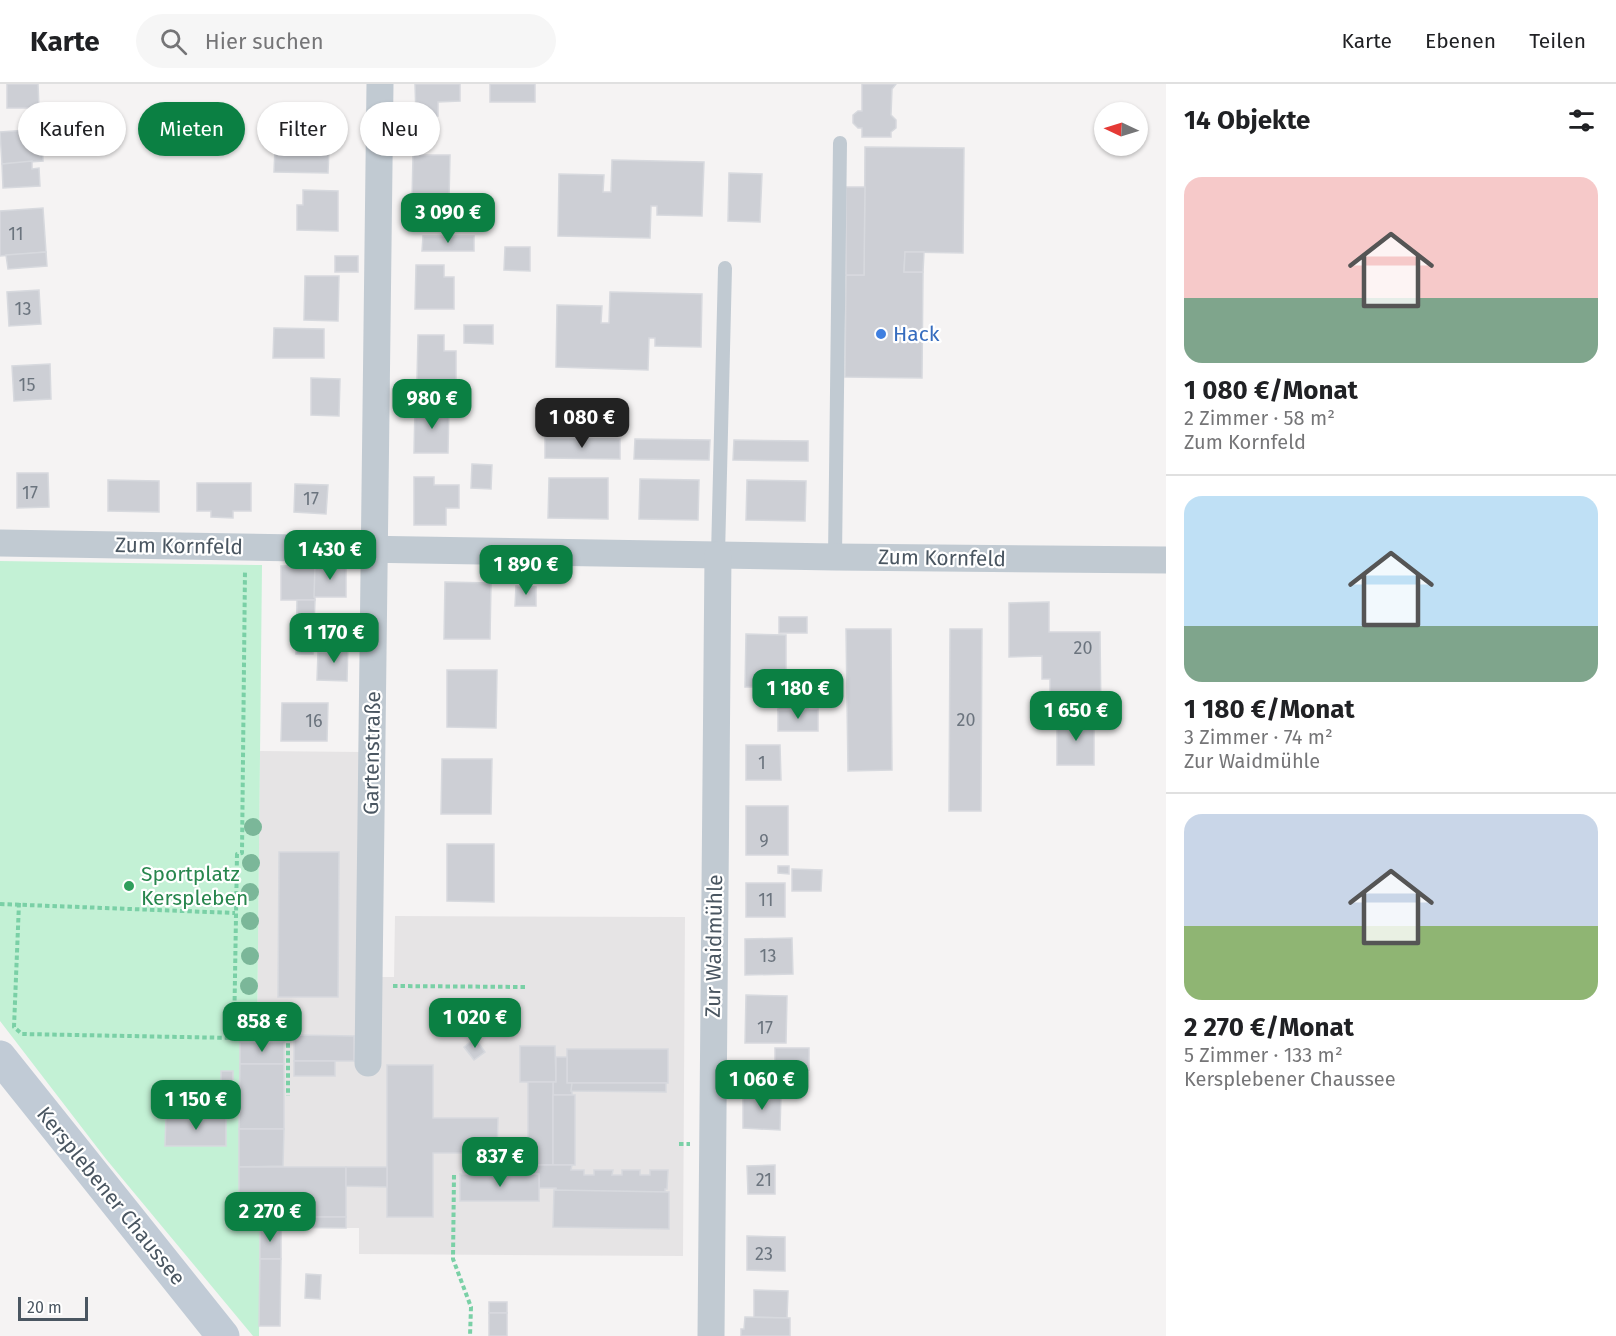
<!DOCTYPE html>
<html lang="de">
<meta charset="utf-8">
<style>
body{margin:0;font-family:"Fira Sans",sans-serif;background:#f6f6f6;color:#202124;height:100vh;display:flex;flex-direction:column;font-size:22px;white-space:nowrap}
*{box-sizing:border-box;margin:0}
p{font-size:20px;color:#757577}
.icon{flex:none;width:33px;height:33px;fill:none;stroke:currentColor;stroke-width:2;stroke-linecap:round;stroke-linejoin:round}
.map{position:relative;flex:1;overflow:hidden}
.details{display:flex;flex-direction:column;background:#fff;width:450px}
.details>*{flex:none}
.guide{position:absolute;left:18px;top:18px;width:570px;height:54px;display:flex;gap:12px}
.needle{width:39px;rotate:274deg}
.controls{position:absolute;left:1094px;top:18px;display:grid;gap:12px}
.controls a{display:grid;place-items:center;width:54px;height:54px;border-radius:50%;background:#fff;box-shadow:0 2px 4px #0004;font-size:30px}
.scale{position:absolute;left:18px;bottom:15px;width:70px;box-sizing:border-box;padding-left:6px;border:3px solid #4a5661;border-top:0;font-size:16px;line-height:21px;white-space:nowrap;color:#4a5661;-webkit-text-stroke:4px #fff;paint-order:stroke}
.price{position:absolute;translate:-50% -51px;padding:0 14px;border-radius:12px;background:#0b8043;color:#fff;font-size:20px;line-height:39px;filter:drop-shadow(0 2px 3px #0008)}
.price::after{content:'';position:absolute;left:50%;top:36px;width:18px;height:14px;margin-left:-9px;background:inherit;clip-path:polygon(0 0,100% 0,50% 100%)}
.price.selected{background:#222;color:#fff}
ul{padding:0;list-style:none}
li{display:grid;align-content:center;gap:12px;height:318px;padding:0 18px}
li+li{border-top:2px solid #e0e0e0}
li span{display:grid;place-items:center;height:186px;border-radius:18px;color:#555}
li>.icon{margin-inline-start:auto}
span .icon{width:108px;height:108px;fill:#fffc;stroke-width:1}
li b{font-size:26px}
h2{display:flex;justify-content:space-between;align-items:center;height:72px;padding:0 18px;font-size:26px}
.chip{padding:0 21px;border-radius:27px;background:#fff;box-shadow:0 2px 4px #0004;font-size:21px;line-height:54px}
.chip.selected{background:#0b8043;color:#fff}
header{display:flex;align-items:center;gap:36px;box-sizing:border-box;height:84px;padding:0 30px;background:#fff;border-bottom:2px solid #e0e0e0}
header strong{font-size:28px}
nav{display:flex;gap:33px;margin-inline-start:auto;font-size:21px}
.search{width:420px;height:54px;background:#f6f6f6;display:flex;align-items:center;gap:15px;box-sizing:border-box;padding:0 21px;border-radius:33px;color:#757577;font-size:22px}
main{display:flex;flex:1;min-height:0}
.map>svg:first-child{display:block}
</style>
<header>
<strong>Karte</strong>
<div class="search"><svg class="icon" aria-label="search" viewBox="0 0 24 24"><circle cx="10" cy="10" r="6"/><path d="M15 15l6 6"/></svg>Hier suchen</div>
<nav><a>Karte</a><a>Ebenen</a><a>Teilen</a></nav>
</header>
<main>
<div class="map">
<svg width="1166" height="1252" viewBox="0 0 1166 1252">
<rect width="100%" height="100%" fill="#f5f3f3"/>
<path fill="#e6e4e5" d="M 260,667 L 360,668 L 359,893 L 394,893 L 395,832 L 685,833 L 683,1172 L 359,1170 L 359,1144 L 346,1144 L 346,1134 L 239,1133 L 240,958 L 257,957 Z"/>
<path fill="#c3f1d5" d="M 0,477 L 262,481 L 257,958 L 240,958 L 239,1133 L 260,1133 L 259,1252 L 253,1252 L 106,1075 L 0,937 Z"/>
<g fill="#cdcfd5" stroke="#d7d9de" stroke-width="1.5">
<path d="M 7,0 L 38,0 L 39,24 L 7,24 Z"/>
<path d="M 415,0 L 460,0 L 460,17 L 438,18 L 438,32 L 416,32 Z"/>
<rect x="490" y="0" width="45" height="18"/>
<path d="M 862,0 L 896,0 L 892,5 L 891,31 L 896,36 L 896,44 L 891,48 L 891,53 L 862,53 L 862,44 L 858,44 L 853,39 L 853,31 L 858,27 L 862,27 Z"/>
<path d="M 302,25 L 338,26 L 337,61 L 301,60 Z"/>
<path d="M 41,45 L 43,77 L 2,80 L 0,48 Z"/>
<path d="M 865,63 L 964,64 L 963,169 L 905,168 L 904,188 L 923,188 L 922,294 L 845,293 L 846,191 L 864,191 Z"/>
<path d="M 275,64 L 329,66 L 328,89 L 274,88 Z"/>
<path d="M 413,71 L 450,71 L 449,117 L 412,117 Z"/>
<path d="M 612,76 L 704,78 L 702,132 L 657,131 L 657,122 L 651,122 L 650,154 L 558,152 L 559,90 L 604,91 L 603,108 L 611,108 Z"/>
<path d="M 32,77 L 32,85 L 39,84 L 40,102 L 3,104 L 2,80 Z"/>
<path d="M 729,89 L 762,90 L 760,138 L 728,137 Z"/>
<path d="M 846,103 L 865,103 L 864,191 L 846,191 Z"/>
<path d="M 303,106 L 338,107 L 338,147 L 297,146 L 297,121 L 303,121 Z"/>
<path d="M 43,124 L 46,168 L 0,172 L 0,127 Z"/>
<path d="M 423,152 L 474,152 L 474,167 L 422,167 Z"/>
<path d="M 505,163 L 530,163 L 530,187 L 504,186 Z"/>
<path d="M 46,168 L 47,182 L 8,185 L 6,171 Z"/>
<path d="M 905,168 L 924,168 L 923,188 L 904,188 Z"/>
<rect x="335" y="172" width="23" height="16"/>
<path d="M 416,181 L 444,181 L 444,193 L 454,193 L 454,225 L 415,225 Z"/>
<path d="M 305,192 L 339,192 L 338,237 L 304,236 Z"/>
<path d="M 39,206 L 41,240 L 9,242 L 7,208 Z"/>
<path d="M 610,208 L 702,210 L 701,263 L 655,262 L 655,254 L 649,254 L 648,286 L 556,283 L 557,221 L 602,222 L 601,239 L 609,239 Z"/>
<path d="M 464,241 L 493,241 L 493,260 L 464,259 Z"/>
<path d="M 274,244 L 324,245 L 324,274 L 273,274 Z"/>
<path d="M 418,251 L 444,251 L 444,267 L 456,267 L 456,297 L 417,296 Z"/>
<path d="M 50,280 L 51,315 L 14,317 L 12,282 Z"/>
<path d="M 311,294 L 340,295 L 339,332 L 311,331 Z"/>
<path d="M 415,322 L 449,322 L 448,369 L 414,369 Z"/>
<path d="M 545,354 L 620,355 L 620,375 L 545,374 Z"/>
<path d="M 635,355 L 710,356 L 709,376 L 634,375 Z"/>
<path d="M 734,356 L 808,357 L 808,377 L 733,376 Z"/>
<path d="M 472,380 L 492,381 L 491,405 L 471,404 Z"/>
<path d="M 17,389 L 48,389 L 49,423 L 17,424 Z"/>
<path d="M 414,393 L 434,393 L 434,401 L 459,401 L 459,424 L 446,424 L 446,441 L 414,441 Z"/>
<path d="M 549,394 L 608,394 L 608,435 L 548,434 Z"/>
<path d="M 640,395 L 699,396 L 698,436 L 639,435 Z"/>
<path d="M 108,396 L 159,397 L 159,428 L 108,427 Z"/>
<path d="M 747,396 L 806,397 L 805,437 L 746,436 Z"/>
<path d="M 197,399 L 251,399 L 251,427 L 233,427 L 233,434 L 211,433 L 211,427 L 197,427 Z"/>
<path d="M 295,400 L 328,401 L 326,430 L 294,428 Z"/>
<path d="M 315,481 L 315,516 L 281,516 L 281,482 Z"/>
<path d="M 315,481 L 346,482 L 346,513 L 314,513 Z"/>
<path d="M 445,498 L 491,499 L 490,555 L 444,555 Z"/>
<path d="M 516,502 L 536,503 L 536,522 L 515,522 Z"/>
<path d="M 297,516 L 315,516 L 313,570 L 296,570 Z"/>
<path d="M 1049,518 L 1049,548 L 1100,548 L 1101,635 L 1050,635 L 1050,595 L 1042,595 L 1042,572 L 1009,573 L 1009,519 Z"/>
<rect x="779" y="533" width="28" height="16"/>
<path d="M 846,545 L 891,545 L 892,686 L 848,687 Z"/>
<path d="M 950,545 L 982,545 L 981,727 L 949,727 Z"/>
<path d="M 746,550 L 786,551 L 786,603 L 745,603 Z"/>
<path d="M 337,559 L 348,559 L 347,597 L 317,596 L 318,568 L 337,569 Z"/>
<path d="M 447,586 L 497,586 L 496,644 L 447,643 Z"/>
<path d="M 807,605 L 808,625 L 778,626 L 778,606 Z"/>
<path d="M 282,619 L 328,619 L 327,657 L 281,657 Z"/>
<path d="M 818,625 L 818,647 L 778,647 L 778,626 Z"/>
<rect x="1057" y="635" width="37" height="46"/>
<path d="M 746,661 L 780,661 L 781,696 L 746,696 Z"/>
<path d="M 442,675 L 492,675 L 491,730 L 441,730 Z"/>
<rect x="746" y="722" width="42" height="49"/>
<path d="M 447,760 L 494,760 L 494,818 L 447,817 Z"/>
<path d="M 279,768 L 339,768 L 338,913 L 278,913 Z"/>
<path d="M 778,782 L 789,782 L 789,790 L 778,789 Z"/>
<path d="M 792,785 L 822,786 L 821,807 L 792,807 Z"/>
<rect x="746" y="799" width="39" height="34"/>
<path d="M 792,854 L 793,890 L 745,891 L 745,855 Z"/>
<path d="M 746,911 L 787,912 L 786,959 L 745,959 Z"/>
<path d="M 294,951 L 354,952 L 354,977 L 294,977 Z"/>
<path d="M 475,954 L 485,968 L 474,976 L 464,963 Z"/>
<rect x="240" y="958" width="44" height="22"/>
<path d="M 520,962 L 555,962 L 556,998 L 520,998 Z"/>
<path d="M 775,964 L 809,964 L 809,986 L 803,985 L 803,1005 L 775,1005 Z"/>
<rect x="567" y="965" width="101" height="34"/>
<path d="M 556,973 L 567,973 L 567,999 L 572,999 L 572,1011 L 553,1011 L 553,998 L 556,998 Z"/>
<rect x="294" y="977" width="41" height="15"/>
<path d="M 240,980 L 284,980 L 284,1045 L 239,1045 Z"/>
<path d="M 387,981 L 433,981 L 433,1034 L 498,1034 L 497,1069 L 433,1069 L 433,1133 L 387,1133 Z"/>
<rect x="221" y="987" width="12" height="28"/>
<rect x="528" y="998" width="25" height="83"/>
<path d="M 572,999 L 666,999 L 666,1008 L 571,1007 Z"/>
<path d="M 743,1009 L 781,1010 L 780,1046 L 743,1044 Z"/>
<rect x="553" y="1011" width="22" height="70"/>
<path d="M 175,1016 L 216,1016 L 216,1032 L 175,1031 Z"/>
<path d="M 166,1031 L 226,1031 L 226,1062 L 165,1062 Z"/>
<path d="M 239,1045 L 284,1045 L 283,1082 L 239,1083 Z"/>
<path d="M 463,1069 L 472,1070 L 471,1085 L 529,1085 L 528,1081 L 572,1081 L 571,1086 L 584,1086 L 584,1091 L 594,1091 L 594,1086 L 613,1086 L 612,1091 L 622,1091 L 622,1086 L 640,1086 L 640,1091 L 650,1091 L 650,1086 L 668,1086 L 667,1105 L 665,1105 L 665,1108 L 557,1107 L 556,1104 L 539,1104 L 539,1090 L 463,1089 Z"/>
<path d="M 775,1081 L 775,1110 L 748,1110 L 747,1082 Z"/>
<rect x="239" y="1083" width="107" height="50"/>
<path d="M 346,1083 L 387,1083 L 387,1103 L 346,1102 Z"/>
<rect x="460" y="1090" width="79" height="27"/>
<path d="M 554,1106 L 669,1108 L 669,1145 L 553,1143 Z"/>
<path d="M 260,1133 L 346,1133 L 346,1144 L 260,1143 Z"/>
<rect x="260" y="1143" width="21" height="32"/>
<path d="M 747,1152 L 785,1153 L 785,1187 L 747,1186 Z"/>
<path d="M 260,1175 L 281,1175 L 280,1242 L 259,1242 Z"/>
<path d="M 306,1190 L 321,1191 L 320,1215 L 305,1214 Z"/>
<path d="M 754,1206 L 788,1207 L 787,1234 L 754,1233 Z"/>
<rect x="489" y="1218" width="18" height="11"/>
<rect x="489" y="1229" width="18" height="23"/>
<path d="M 745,1233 L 790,1234 L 790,1252 L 741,1252 L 741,1245 L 744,1245 Z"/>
</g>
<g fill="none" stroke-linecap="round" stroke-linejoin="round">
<g stroke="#7ad0a6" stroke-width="4" stroke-dasharray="4.5 3" stroke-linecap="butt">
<path d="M 19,819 L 14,943 L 22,950 L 288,955 L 288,1012"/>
<path d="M 0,820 L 235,829"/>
<path d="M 393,902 L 526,903"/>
<path d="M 234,954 L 237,770 L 242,769 L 245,486"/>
<path d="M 679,1060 L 690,1060"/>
<path d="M 454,1091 L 453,1175 L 471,1223 L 470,1252"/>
</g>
<g stroke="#c1cad2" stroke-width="14">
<path d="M 718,471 L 725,184"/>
<path d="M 835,473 L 840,59"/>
</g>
<g stroke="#c1cad2" stroke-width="27">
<path d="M 0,459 L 835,473 L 1166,476"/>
<path d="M 368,979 L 380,0"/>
<path d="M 711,1252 L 718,471"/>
</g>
<path stroke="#c1cbd6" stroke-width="33" d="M 0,973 L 223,1252"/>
</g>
<g fill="#7bb799">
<circle cx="253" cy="743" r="9"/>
<circle cx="251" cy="779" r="9"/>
<circle cx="250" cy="808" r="9"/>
<circle cx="250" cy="837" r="9"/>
<circle cx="250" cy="872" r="9"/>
<circle cx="249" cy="902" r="9"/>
<circle cx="249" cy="928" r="9"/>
</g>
<circle fill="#3f7fe0" stroke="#fff" stroke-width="2" cx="881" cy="250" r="6"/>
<circle fill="#2e9e5b" stroke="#fff" stroke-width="2" cx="129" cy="802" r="6"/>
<g text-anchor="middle" stroke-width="4.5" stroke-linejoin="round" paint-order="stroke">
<g font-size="18" fill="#6b747e">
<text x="16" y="156">11</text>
<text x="23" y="231">13</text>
<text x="27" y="307">15</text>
<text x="30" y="415">17</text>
<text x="311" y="421">17</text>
<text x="1083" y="570">20</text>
<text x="966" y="642">20</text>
<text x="314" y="643">16</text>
<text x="762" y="685">1</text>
<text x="764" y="763">9</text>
<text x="766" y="822">11</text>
<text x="768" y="878">13</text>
<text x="765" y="950">17</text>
<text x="764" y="1102">21</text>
<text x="764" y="1176">23</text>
</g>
<g font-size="21" fill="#366cbe" stroke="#fff" text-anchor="start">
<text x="893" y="257">Hack</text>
</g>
<g font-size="21" fill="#4a5661" stroke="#fff">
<text transform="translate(179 462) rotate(1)" y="7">Zum Kornfeld</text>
<text transform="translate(942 474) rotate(1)" y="7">Zum Kornfeld</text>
<text transform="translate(372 669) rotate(-89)" y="7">Gartenstraße</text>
<text transform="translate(714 862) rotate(-89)" y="7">Zur Waidmühle</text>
<text transform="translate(111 1112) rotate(51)" y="7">Kersplebener Chaussee</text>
</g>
<g font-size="21" fill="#27864d" stroke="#fff" text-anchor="start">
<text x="141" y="797">Sportplatz<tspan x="141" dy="24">Kerspleben</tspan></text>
</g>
</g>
</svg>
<div class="controls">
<a><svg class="needle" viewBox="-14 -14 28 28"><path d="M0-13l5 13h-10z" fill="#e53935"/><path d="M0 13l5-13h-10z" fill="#757577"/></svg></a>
</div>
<div class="scale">20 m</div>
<b class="price" style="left:448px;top:160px">3 090 €</b>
<b class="price" style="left:432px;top:346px">980 €</b>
<b class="price selected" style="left:582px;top:365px">1 080 €</b>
<b class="price" style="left:330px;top:497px">1 430 €</b>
<b class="price" style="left:526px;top:512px">1 890 €</b>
<b class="price" style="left:334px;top:580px">1 170 €</b>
<b class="price" style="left:798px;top:636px">1 180 €</b>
<b class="price" style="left:1076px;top:658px">1 650 €</b>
<b class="price" style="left:475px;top:965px">1 020 €</b>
<b class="price" style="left:262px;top:969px">858 €</b>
<b class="price" style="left:762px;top:1027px">1 060 €</b>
<b class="price" style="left:196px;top:1047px">1 150 €</b>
<b class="price" style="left:500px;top:1104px">837 €</b>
<b class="price" style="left:270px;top:1159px">2 270 €</b>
<div class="guide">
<a class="chip">Kaufen</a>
<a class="chip selected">Mieten</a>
<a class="chip">Filter</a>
<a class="chip">Neu</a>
</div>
</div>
<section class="details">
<h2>14 Objekte<svg class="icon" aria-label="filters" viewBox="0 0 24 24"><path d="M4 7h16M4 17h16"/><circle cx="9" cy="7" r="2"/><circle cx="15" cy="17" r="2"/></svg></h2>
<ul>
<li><span style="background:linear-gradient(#f6c9c9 65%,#7fa58c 0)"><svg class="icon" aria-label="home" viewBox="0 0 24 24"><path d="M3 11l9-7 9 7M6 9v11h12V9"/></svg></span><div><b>1 080 €/Monat</b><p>2 Zimmer · 58 m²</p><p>Zum Kornfeld</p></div></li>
<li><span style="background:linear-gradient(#bfe0f5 70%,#7fa58c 0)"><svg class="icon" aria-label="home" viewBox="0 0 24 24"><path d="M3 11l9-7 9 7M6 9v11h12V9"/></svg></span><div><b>1 180 €/Monat</b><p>3 Zimmer · 74 m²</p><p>Zur Waidmühle</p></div></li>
<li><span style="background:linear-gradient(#c9d6e8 60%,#8fb573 0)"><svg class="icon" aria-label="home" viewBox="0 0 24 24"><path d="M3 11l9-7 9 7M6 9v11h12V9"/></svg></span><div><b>2 270 €/Monat</b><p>5 Zimmer · 133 m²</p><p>Kersplebener Chaussee</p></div></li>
</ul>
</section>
</main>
